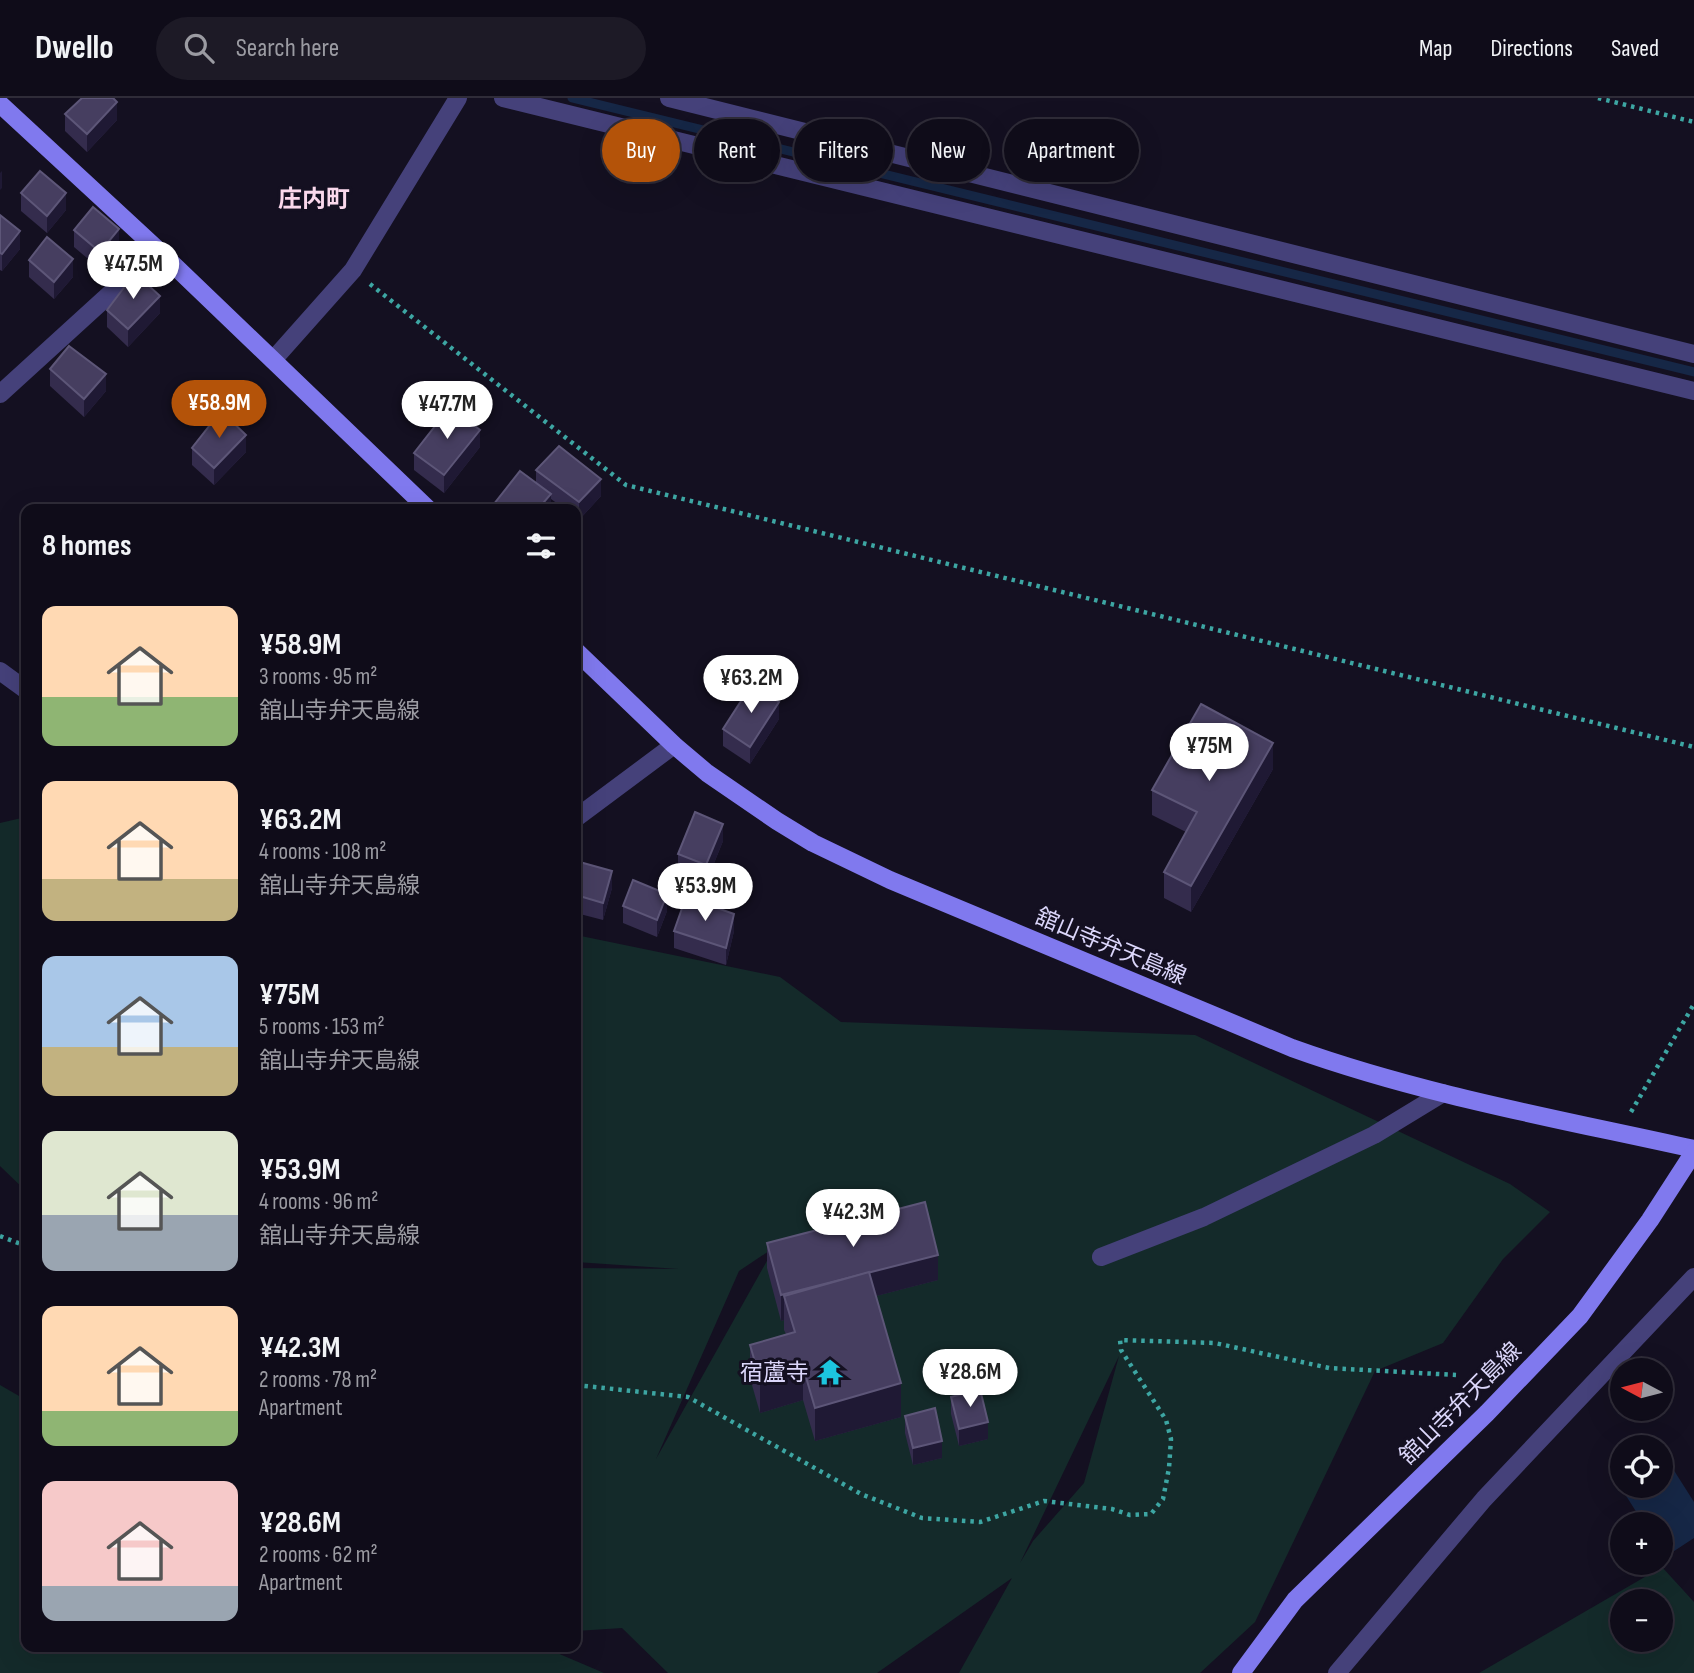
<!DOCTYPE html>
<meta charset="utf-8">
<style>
body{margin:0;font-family:"Sofia Sans Condensed","Noto Sans JP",sans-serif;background:#1d1a26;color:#f1f3f6;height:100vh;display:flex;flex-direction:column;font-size:26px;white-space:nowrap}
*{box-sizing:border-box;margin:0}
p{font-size:23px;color:#9b9ba2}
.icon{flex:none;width:38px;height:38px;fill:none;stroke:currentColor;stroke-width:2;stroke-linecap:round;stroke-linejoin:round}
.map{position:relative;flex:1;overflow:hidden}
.panel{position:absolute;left:21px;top:406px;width:560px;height:1148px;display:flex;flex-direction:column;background:#0f0c19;border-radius:14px;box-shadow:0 7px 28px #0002,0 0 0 2px #2f2c38}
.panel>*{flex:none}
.hud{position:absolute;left:602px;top:21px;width:665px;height:63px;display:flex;gap:14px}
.needle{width:46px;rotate:277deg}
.fabs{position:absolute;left:1610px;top:1260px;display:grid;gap:14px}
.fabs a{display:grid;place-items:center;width:63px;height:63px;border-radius:50%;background:#0f0c19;box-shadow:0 7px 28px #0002,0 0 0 2px #2f2c38;font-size:35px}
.price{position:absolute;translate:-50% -60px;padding:0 16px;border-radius:24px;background:#fff;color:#222;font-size:23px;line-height:46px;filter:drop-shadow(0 2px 4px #0008)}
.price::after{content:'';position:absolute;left:50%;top:42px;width:21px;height:16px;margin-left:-10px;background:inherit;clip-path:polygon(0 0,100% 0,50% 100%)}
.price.active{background:#b45309;color:#fff}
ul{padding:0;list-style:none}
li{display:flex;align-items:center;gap:21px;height:175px;padding:0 21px}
li span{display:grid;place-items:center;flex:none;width:196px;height:140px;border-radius:14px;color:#555}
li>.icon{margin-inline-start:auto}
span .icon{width:84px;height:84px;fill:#fffc;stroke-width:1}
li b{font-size:30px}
h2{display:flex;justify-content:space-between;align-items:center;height:84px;padding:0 21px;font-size:30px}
.pill{padding:0 24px;border-radius:32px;background:#0f0c19;box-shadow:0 7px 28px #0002,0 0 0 2px #2f2c38;font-size:24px;line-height:63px}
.pill.active{background:#b45309;color:#fff}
header{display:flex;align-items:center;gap:42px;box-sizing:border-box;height:98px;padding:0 35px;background:#0f0c19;border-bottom:2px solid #2f2c38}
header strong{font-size:33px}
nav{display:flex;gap:38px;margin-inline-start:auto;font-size:24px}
.search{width:490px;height:63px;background:#1d1a26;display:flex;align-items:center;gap:18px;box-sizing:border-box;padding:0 24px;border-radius:38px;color:#9b9ba2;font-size:26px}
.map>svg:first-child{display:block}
</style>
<header>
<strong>Dwello</strong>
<div class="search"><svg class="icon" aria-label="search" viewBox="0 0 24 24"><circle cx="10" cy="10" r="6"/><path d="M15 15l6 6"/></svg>Search here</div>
<nav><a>Map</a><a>Directions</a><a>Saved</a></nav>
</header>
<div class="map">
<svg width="1694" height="1575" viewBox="0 0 1694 1575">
<rect width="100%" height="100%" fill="#141021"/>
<g fill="#142a2a" fill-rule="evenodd">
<path d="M 26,719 L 26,1093 L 0,1068 L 0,725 Z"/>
<path d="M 576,837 L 780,879 L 841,924 L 1195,937 L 1510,1086 L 1550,1114 L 1503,1161 L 1443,1245 L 1375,1273 L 1255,1524 L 1200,1575 L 959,1575 L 1012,1480 L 877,1575 L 668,1575 L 622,1530 L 576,1533 L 576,1170 L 679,1171 L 576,1164 ZM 772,1151 L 773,1152 L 656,1361 L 739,1173 ZM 1119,1258 L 1084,1385 L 1033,1443 L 1020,1465 Z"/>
<path d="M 0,1287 L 26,1302 L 26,1549 L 543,1549 L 604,1575 L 0,1575 Z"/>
<path d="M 1662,1469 L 1694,1504 L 1694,1575 L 1479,1575 ZM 1622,1503 L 1661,1503 L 1661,1542 L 1622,1542 Z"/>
</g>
<path fill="#162746" d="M 1661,1352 L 1694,1404 L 1694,1440 L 1665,1459 L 1661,1453 L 1661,1426 L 1644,1426 L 1609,1371 L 1622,1362 L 1622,1388 L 1661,1388 Z"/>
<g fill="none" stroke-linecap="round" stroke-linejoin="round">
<path stroke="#162746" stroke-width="9" d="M 572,0 L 1694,274"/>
<g stroke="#3da6a3" stroke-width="4.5" stroke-dasharray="3.5 5" stroke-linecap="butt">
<path d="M 1598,0 L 1694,24"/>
<path d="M 370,186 L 626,387 L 1694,649"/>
<path d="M 1631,1014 L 1694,906"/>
<path d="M 0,1138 L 26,1148"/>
<path d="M 576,1287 L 688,1299 L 861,1396 L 922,1420 L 980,1424 L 1044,1403 L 1112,1411 L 1130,1417 L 1151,1416 L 1163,1401 L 1169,1370 L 1171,1341 L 1166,1322 L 1121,1252 L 1120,1242 L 1215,1245 L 1329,1270 L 1456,1277"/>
</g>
<g stroke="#45417a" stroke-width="18">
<path d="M 503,0 L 1694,293"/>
<path d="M 669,0 L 1694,256"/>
<path d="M 273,262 L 353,172 L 458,0"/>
<path d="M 0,296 L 158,152"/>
<path d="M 0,573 L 26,592"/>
<path d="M 576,720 L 674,647"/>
<path d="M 1101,1159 L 1204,1119 L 1374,1037 L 1443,995"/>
</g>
<path stroke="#45417a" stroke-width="18" d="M 1337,1575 L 1484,1401 L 1694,1179"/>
<g stroke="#8079ee" stroke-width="18">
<path d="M 0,6 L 158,152 L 428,411"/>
<path d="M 576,553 L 674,647 L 707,675 L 777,723 L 813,745 L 890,782 L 1292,950 C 1423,997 1559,1021 1694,1051"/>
<path d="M 1241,1575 L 1295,1502 L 1487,1315 L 1580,1218 L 1650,1122 L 1694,1054"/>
</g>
</g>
<g fill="#342c4d">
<path d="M 65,16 L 117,22 L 87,54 L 65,33 Z"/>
<path d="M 21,95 L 66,112 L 47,135 L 21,113 Z"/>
<path d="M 0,117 L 20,151 L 2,173 L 0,172 Z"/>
<path d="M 74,132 L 119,149 L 100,171 L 74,149 Z"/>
<path d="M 29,162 L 73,179 L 54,201 L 29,179 Z"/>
<path d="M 107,212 L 160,215 L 128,249 L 107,229 Z"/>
<path d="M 50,271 L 106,293 L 84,319 L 50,288 Z"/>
<path d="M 480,349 L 444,395 L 414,372 L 414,355 Z"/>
<path d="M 192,350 L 246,354 L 214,387 L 192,367 Z"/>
<path d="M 536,372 L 601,398 L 579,422 L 576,419 L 576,411 L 565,411 L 551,401 L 551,411 L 536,385 Z"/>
<path d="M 779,621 L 750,666 L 723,648 L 723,631 Z"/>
<path d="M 1273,671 L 1191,814 L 1164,800 L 1164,774 L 1186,734 L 1152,717 L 1152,692 Z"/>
<path d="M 723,743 L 706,785 L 678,773 L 678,756 Z"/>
<path d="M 576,763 L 612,790 L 603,822 L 576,815 Z"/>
<path d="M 623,808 L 667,813 L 657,839 L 623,825 Z"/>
<path d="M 674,833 L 734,833 L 726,867 L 674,850 Z"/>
<path d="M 767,1145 L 938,1182 L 876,1198 L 901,1319 L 815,1343 L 803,1302 L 760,1315 L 750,1280 L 750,1247 L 786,1236 L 784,1232 L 784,1222 L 781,1223 L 767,1170 Z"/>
<path d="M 951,1299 L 988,1341 L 959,1348 L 951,1316 Z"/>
<path d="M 905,1318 L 942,1360 L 913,1367 L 905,1335 Z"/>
</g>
<g fill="#1f1934">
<path d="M 117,4 L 117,22 L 87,54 L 87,36 Z"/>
<path d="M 2,73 L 2,90 L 0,92 L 0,75 Z"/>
<path d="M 66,95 L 66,112 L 47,135 L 47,118 Z"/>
<path d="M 119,131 L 119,149 L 100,171 L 100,154 Z"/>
<path d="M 20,133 L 20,151 L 2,173 L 2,156 Z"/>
<path d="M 73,161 L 73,179 L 54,201 L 54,184 Z"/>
<path d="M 160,198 L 160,215 L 128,249 L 128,231 Z"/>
<path d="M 106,276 L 106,293 L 84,319 L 84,301 Z"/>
<path d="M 480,332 L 480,349 L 444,395 L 444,377 Z"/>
<path d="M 246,337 L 246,354 L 214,387 L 214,370 Z"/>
<path d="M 601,381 L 601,398 L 579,422 L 579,404 Z"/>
<path d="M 551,396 L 551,411 L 538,411 Z"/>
<path d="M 779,604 L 779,621 L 750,666 L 750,649 Z"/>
<path d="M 1273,645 L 1273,671 L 1191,814 L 1191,788 Z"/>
<path d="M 723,726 L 723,743 L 706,785 L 706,767 Z"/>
<path d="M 612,773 L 612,790 L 603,822 L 603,805 Z"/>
<path d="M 667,796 L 667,813 L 657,839 L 657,822 Z"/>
<path d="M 734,816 L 734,833 L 726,867 L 726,850 Z"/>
<path d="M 938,1157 L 938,1182 L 791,1220 L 784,1198 L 784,1222 L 781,1223 L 781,1197 Z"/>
<path d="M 803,1269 L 803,1302 L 760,1315 L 760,1281 Z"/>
<path d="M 901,1285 L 901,1319 L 815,1343 L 815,1310 Z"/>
<path d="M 988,1324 L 988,1341 L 959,1348 L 959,1331 Z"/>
<path d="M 942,1343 L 942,1360 L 913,1367 L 913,1350 Z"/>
</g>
<g fill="#463e60" stroke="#5d5678" stroke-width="2">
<path d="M 82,0 L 113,0 L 117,4 L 87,36 L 65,16 Z"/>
<path d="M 40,73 L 66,95 L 47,118 L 21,95 Z"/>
<path d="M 93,109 L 119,131 L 100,154 L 74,132 Z"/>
<path d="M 0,117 L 20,133 L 2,156 L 0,155 Z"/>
<path d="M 47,139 L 73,161 L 54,184 L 29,162 Z"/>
<path d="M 135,175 L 160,198 L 128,231 L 107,212 Z"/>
<path d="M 69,248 L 106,276 L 84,301 L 50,271 Z"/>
<path d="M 450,309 L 480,332 L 444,377 L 414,355 Z"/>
<path d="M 221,313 L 246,337 L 214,370 L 192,350 Z"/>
<path d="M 559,348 L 601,381 L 579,404 L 536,372 Z"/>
<path d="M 520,373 L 551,396 L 538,411 L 490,411 Z"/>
<path d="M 752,586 L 779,604 L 750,649 L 723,631 Z"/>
<path d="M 1201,606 L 1273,645 L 1191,788 L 1164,774 L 1197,714 L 1152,692 Z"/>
<path d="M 695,714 L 723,726 L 706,767 L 678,756 Z"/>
<path d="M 576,763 L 612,773 L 603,805 L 576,797 Z"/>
<path d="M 633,782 L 667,796 L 657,822 L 623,808 Z"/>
<path d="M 686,799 L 734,816 L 726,850 L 674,833 Z"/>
<path d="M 925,1104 L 938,1157 L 781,1197 L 767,1145 Z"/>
<path d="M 869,1174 L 901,1285 L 815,1310 L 803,1269 L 760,1281 L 750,1247 L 795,1234 L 784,1198 Z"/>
<path d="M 980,1291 L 988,1324 L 959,1331 L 951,1299 Z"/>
<path d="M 935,1310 L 942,1343 L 913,1350 L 905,1318 Z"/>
</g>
<defs>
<g id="temple-bare" transform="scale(2.1)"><path d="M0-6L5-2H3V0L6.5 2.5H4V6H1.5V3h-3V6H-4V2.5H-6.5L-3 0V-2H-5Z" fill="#1cc5df" stroke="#141021" stroke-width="2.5" paint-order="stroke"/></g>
</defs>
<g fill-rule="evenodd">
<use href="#temple-bare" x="830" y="1274"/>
</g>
<g text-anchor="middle" stroke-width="6" stroke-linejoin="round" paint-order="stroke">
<g font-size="23" fill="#dbd6fa" stroke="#141021">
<text transform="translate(1111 848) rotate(23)" y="8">舘山寺弁天島線</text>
<text transform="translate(1460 1305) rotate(-45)" y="8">舘山寺弁天島線</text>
</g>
<g font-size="23" fill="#dbd6fa" stroke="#141021" text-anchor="end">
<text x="809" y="1282">宿蘆寺</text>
</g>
<g font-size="24" font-weight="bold" fill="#fad8ec" stroke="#141021">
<text x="314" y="109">庄内町</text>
</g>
</g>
</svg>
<div class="fabs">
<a><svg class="needle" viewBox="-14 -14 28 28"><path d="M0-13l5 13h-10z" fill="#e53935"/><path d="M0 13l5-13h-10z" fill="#9b9ba2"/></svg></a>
<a><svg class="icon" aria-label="locate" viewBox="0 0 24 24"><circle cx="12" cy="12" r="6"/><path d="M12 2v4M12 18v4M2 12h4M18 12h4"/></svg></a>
<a>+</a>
<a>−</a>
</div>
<b class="price" style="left:133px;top:203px">¥47.5M</b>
<b class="price active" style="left:219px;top:342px">¥58.9M</b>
<b class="price" style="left:447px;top:343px">¥47.7M</b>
<b class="price" style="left:751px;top:617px">¥63.2M</b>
<b class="price" style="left:1209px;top:685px">¥75M</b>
<b class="price" style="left:705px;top:825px">¥53.9M</b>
<b class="price" style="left:853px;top:1151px">¥42.3M</b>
<b class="price" style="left:970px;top:1311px">¥28.6M</b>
<div class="hud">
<a class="pill active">Buy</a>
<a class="pill">Rent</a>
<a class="pill">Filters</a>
<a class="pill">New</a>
<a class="pill">Apartment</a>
</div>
<section class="panel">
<h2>8 homes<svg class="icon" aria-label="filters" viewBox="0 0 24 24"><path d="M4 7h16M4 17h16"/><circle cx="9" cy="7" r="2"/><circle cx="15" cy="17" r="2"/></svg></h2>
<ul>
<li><span style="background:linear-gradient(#ffd9b3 65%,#8fb573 0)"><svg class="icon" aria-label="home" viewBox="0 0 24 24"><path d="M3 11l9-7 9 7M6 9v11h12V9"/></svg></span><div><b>¥58.9M</b><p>3 rooms · 95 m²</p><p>舘山寺弁天島線</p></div></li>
<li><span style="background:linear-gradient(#ffd9b3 70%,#c2b280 0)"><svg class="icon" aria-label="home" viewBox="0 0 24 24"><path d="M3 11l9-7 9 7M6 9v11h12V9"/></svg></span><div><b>¥63.2M</b><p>4 rooms · 108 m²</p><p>舘山寺弁天島線</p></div></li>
<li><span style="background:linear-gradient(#a9c7e8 65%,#c2b280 0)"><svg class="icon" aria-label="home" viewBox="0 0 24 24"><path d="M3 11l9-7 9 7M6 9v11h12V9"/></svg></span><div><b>¥75M</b><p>5 rooms · 153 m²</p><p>舘山寺弁天島線</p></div></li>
<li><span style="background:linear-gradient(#dfe7d0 60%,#9aa5b1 0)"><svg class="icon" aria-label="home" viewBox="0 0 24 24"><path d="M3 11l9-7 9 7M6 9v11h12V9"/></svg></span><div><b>¥53.9M</b><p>4 rooms · 96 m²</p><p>舘山寺弁天島線</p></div></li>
<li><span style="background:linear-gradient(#ffd9b3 75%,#8fb573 0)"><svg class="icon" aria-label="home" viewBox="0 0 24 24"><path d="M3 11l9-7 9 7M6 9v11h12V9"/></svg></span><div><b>¥42.3M</b><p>2 rooms · 78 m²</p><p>Apartment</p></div></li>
<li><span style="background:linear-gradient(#f6c9c9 75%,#9aa5b1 0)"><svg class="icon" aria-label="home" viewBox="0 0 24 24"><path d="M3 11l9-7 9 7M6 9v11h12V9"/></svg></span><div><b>¥28.6M</b><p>2 rooms · 62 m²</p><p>Apartment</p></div></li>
</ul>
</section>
</div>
